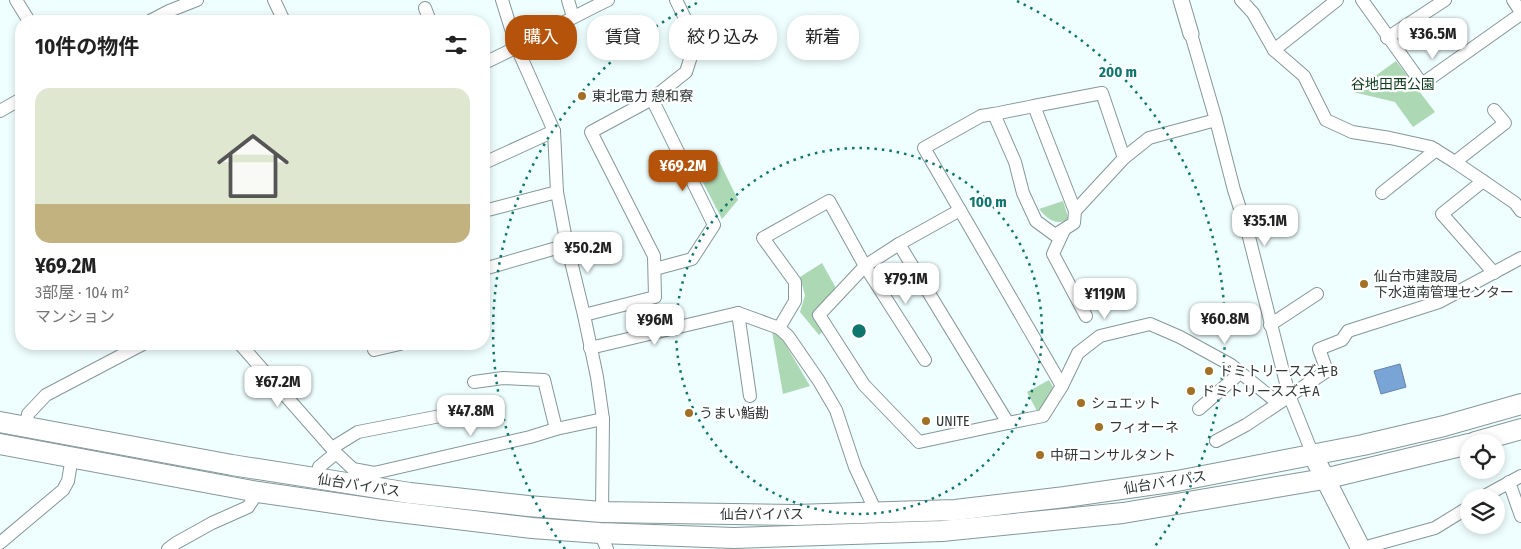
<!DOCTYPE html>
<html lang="ja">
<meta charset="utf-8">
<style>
body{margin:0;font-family:"Fira Sans Condensed","Noto Sans JP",sans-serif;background:#f2f2f2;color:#222;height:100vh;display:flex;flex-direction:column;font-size:19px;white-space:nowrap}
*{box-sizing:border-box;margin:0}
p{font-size:16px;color:#767676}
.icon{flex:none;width:28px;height:28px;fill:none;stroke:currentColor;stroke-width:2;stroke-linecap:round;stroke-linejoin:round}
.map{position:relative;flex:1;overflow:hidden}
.drawer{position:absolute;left:15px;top:15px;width:475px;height:335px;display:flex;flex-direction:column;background:#fff;border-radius:20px;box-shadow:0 2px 8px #0003}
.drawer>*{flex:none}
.guide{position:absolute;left:505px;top:15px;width:475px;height:45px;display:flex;gap:10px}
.tools{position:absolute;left:1460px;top:434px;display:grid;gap:10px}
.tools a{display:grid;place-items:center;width:45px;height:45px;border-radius:50%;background:#fff;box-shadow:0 2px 8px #0003;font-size:25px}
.price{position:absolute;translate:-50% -42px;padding:0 11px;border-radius:10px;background:#fff;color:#222;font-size:16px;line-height:32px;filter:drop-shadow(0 1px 2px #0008)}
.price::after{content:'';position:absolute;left:50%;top:30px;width:15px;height:11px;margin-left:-8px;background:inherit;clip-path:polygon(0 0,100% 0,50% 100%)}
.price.active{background:#b45309;color:#fff}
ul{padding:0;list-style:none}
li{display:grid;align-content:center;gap:10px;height:265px;padding:0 20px}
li+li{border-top:1px solid #e0e0e0}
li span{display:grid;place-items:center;height:155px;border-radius:15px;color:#555}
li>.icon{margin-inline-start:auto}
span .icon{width:90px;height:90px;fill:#fffc;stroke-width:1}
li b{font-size:21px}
h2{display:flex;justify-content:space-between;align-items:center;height:60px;padding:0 20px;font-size:21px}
.pill{padding:0 18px;border-radius:20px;background:#fff;box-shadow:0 2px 8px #0003;font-size:18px;line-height:45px}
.pill.active{background:#b45309;color:#fff}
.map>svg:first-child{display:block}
</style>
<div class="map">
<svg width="1521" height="549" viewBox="0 0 1521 549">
<rect width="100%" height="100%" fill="#effefe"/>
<g fill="#acd8b4">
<path d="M 1396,61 L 1435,112 L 1413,127 L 1395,102 L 1353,92 Z"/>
<path d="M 719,161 L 738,200 L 722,219 L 698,173 Z"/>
<path d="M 1063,201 L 1069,220 C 1054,225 1049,220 1039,209 Z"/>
<path d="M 822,263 L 837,290 L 815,314 L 822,332 L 819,335 L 800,312 L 805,295 L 800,277 Z"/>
<path d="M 772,331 L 784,342 L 810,386 L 783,394 Z"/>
<path d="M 1049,380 L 1053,387 L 1043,410 L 1038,413 L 1027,392 Z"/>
</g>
<path fill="#78a4d6" stroke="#6283a6" d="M 1400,364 L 1406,387 L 1381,394 L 1374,371 Z"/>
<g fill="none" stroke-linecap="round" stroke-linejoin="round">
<g stroke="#859798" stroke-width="14">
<g id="minor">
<path d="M 16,0 L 29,21"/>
<path d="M 274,0 L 284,21"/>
<path d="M 502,0 L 517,48 L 554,131 L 557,192 L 567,245 L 584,315 L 597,377 L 603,419 L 602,512"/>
<path d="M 568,0 L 573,17"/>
<path d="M 1241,0 L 1253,13 L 1274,50 L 1304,76 L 1326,120 L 1352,132 L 1390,138 L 1431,147 L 1455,162 L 1483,181 L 1515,203 L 1521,211"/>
<path d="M 1362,0 L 1422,84 L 1521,14"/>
<path d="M 1513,0 L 1521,12"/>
<path d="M 425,8 L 430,21"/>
<path d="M 150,21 L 169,11 L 197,0"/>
<path d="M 1191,34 L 1216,120 L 1234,190 L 1248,233 L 1289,395 L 1313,455"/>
<path d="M 1387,38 L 1445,0"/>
<path d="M 1274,50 L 1337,0"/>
<path d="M 484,63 C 526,44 566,20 608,0"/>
<path d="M 652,99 L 714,225 L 692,259 L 655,269"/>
<path d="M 0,111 L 21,99"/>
<path d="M 994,114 L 1034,106"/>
<path d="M 1455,162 L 1505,123 L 1494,110"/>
<path d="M 484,163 L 554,131"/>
<path d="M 1483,181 L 1442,214 L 1494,273"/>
<path d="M 1382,193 L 1436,150"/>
<path d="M 960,210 L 899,244 L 865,266 L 819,315 L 864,385 L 919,442 L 1008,423"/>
<path d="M 484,211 L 557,192"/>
<path d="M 1075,211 L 1034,106 L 1102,93 L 1124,158"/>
<path d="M 1064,230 L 1053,254 L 1086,316"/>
<path d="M 899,244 L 1008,423 L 1043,416 L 1062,386 L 924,148 L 981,116 L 994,114 L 1015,162 L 1023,193 L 1036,221 L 1055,235 L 1074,223 L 1075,211 L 1124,158 L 1149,138 L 1216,120"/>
<path d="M 484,269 L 567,245"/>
<path d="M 738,313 L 750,396"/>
<path d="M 584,315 L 655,297 L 654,256 L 591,132 L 652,99 L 686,72 L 696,41 L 676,0"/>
<path d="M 1270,325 L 1317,294"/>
<path d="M 779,328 L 795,301 L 795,282 L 763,238 L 829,201 L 865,266 L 925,360"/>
<path d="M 240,344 L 336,453 L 353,469 L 374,473 L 530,437 L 556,429 L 603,419"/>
<path d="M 590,348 L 738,313 L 779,328 L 788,336 L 819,381 L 836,410 L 855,467 L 876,512"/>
<path d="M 374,350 L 400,344"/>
<path d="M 474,382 L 503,378 L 544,380 L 556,429"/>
<path d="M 1062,386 L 1078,353 L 1100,336 L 1150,324 L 1180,337 L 1231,365 L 1278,403"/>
<path d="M 1199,409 L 1240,373"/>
<path d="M 26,426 L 28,414 L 46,395 L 143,344"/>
<path d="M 1216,441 L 1246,425 L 1327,371 L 1319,349 L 1342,340 L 1348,331 L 1439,302 L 1521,258"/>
<path d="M 332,448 L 358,432 L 461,412"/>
<path d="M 316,478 L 319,467 L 336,453"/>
<path d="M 1509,482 L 1521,516"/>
<path d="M 1481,498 L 1521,476"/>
<path d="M 600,533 L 607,549"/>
<path d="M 0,543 L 63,490 L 68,481 L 72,457"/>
<path d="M 168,549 L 176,543 L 212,523 L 248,507 L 258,492"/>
<path d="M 1359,549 L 1435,528 L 1469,507"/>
</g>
</g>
<g stroke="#859798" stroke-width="17">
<path id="tertiary" d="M 1181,0 L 1191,34"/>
</g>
<g stroke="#859798" stroke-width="21">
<path id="primary" d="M 1313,455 L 1361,549"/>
</g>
<g stroke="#859798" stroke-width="22">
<g id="trunk">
<path d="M 0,422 L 232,465 L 410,493 L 528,506 L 602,512 L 795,515 L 955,510 L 1065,497 L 1177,481 L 1363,445 L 1444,426 L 1521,404"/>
<path d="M 1475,442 L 1521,429"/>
<path d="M 0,444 L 258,492 L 382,510 L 532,528 L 600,533 L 734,538 L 942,531 L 1123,513 L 1324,479 L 1469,444"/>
</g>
</g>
<use href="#minor" stroke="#fff" stroke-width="12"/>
<use href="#tertiary" stroke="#fff" stroke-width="15"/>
<use href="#primary" stroke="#fff" stroke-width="19"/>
<use href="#trunk" stroke="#fff" stroke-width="20"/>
</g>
<g fill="none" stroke="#0f766e" stroke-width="2.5" stroke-dasharray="2.5 5">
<circle cx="859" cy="331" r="183"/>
<path d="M565 549A366 366 0 0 1 701 1M1017 1A366 366 0 0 1 1153 549"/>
</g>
<g fill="#a17025" stroke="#fff" stroke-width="2">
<circle cx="582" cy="96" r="5"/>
<circle cx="1364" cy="284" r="5"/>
<circle cx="1209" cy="371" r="5"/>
<circle cx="1191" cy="391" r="5"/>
<circle cx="1081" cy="403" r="5"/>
<circle cx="689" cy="413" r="5"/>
<circle cx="926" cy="421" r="5"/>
<circle cx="1099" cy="427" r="5"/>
<circle cx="1040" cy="455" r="5"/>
</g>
<g text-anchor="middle" stroke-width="4.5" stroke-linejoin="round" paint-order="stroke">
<g font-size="14" fill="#0e3a1c" stroke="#fff">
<text x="1393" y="89">谷地田西公園</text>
</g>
<g font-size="14" fill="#303737" stroke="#fff" text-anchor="start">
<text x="592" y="101">東北電力 憩和寮</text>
<text x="1374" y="281">仙台市建設局<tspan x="1374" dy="16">下水道南管理センター</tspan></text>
<text x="1219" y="376">ドミトリースズキB</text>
<text x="1201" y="396">ドミトリースズキA</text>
<text x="1091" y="408">シュエット</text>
<text x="699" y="418">うまい鮨勘</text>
<text x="936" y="426">UNITE</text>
<text x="1109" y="432">フィオーネ</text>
<text x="1050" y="460">中研コンサルタント</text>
</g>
<g font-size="14" fill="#303737" stroke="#fff">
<text transform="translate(1165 482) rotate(-9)" y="5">仙台バイパス</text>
<text transform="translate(359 485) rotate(9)" y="5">仙台バイパス</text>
<text x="762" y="519">仙台バイパス</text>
</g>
</g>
<circle cx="859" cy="331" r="8" fill="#0f766e" stroke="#fff" stroke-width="2.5"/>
<g font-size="15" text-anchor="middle" font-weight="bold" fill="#0f766e" stroke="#fff" stroke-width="4.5" stroke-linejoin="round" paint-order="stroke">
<text x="1118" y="77">200 m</text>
<text x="988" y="207">100 m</text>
</g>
</svg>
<div class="tools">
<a><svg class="icon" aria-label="locate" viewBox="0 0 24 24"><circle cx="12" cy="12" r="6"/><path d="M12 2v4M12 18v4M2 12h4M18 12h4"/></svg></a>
<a><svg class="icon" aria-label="layers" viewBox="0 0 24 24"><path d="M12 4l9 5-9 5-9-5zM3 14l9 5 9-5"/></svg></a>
</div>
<b class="price" style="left:1433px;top:60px">¥36.5M</b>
<b class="price active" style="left:683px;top:192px">¥69.2M</b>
<b class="price" style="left:1265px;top:247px">¥35.1M</b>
<b class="price" style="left:588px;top:274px">¥50.2M</b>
<b class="price" style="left:906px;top:305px">¥79.1M</b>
<b class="price" style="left:1105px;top:320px">¥119M</b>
<b class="price" style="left:1225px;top:345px">¥60.8M</b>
<b class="price" style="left:655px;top:346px">¥96M</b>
<b class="price" style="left:278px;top:408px">¥67.2M</b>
<b class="price" style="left:471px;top:437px">¥47.8M</b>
<div class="guide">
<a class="pill active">購入</a>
<a class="pill">賃貸</a>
<a class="pill">絞り込み</a>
<a class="pill">新着</a>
</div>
<section class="drawer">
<h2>10件の物件<svg class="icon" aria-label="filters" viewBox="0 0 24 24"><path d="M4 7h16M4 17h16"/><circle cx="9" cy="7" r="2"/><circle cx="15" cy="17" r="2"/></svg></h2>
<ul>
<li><span style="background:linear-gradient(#dfe7d0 75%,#c2b280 0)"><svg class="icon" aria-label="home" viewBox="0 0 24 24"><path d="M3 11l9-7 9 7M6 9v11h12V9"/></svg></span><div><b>¥69.2M</b><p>3部屋 · 104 m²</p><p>マンション</p></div></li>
</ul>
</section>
</div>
